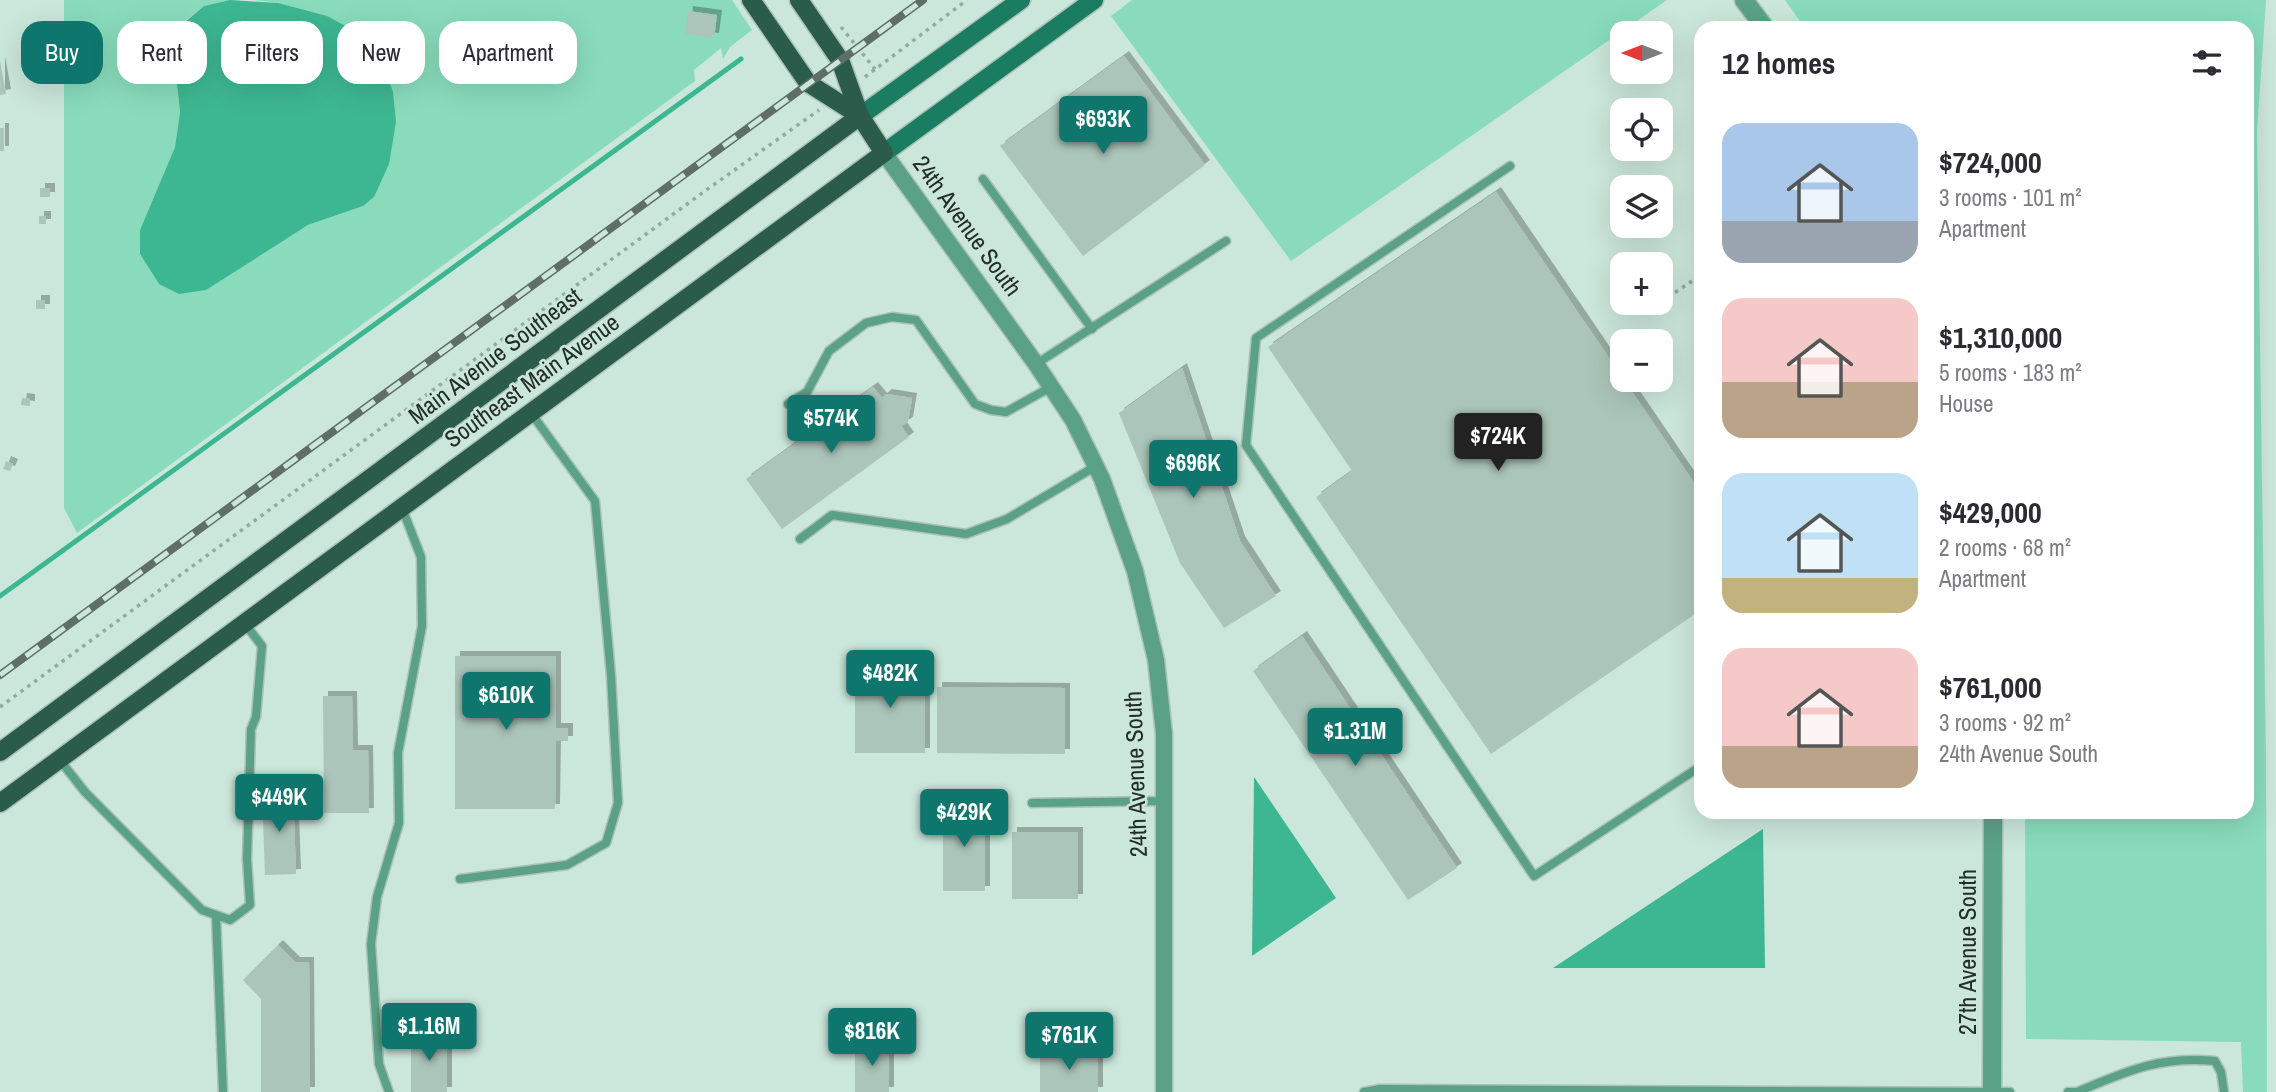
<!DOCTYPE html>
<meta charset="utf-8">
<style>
body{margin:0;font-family:"Archivo Narrow",sans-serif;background:#f7f7f7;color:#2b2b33;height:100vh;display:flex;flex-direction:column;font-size:26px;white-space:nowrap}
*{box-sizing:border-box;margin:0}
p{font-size:23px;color:#7c7c81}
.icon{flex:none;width:38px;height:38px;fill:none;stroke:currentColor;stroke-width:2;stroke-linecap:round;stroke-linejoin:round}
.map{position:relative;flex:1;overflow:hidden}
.side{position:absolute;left:1694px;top:21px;width:560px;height:798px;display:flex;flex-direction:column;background:#fff;border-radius:21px;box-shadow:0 7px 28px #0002}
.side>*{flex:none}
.banner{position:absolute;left:21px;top:21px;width:665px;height:63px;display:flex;gap:14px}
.needle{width:46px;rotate:270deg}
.tools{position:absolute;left:1610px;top:21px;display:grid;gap:14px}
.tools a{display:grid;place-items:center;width:63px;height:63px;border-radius:14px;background:#fff;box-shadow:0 7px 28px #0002;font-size:35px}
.price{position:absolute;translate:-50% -60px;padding:0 16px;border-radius:7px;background:#0f766e;color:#fff;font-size:23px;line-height:46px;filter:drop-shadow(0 2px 4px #0008)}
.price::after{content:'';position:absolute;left:50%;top:42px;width:21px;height:16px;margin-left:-10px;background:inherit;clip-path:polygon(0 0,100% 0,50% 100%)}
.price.selected{background:#222;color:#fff}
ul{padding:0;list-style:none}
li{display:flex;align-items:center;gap:21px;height:175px;padding:0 28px}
li span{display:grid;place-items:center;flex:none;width:196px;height:140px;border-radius:21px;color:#555}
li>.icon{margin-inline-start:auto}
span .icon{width:84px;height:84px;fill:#fffc;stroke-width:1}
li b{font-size:30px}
h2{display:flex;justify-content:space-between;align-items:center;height:84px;padding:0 28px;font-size:30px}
.chip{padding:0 24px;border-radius:21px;background:#fff;box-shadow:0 7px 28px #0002;font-size:24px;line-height:63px}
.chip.selected{background:#0f766e;color:#fff}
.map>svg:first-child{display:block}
</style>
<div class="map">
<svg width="2276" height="1092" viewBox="0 0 2276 1092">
<defs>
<filter id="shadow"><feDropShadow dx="5" dy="-5" stdDeviation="0" flood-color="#0004"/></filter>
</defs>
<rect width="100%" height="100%" fill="#cbe6db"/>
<g fill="#89dbbc">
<path d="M 64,0 L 230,0 L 204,6 L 185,21 L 173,47 L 180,112 L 175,147 L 140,230 L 140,254 L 159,284 L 273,246 L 308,225 L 363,206 L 278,3 L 255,0 L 732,0 L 752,30 L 730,47 L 723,59 L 721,48 L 694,70 L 695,81 L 77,533 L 64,508 Z"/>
<path d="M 1132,0 L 1667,0 L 1291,261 L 1111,16 Z"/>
<path d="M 1785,0 L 2266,0 L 2257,131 L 2266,759 L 2267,1092 L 2243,1092 L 2241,1042 L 2026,1039 L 2025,812 L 2247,812 L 2247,28 L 1805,28 Z"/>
</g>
<g fill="#3db791">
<path d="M 230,0 L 278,3 L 327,16 L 366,37 L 383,65 L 393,92 L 396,122 L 389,164 L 374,197 L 363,206 L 308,225 L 206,290 L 179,294 L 159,284 L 140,254 L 140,230 L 175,147 L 180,112 L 173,47 L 185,22 L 204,6 Z"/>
<path d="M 1254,777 L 1336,898 L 1252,956 Z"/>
<path d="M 1763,829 L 1765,968 L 1553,968 Z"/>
</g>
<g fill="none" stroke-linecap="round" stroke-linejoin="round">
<path stroke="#3db791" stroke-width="5" d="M 0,596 L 741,59"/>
</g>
<g fill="#abc5ba" filter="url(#shadow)">
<path d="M 688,11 L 717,15 L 714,38 L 685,34 Z"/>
<path d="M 1124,56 L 1205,165 L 1083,256 L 1000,146 Z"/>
<path d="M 0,61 L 6,94 L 0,95 Z"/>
<rect x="0" y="128" width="4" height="23"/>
<rect x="40" y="188" width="10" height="9"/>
<path d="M 1496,192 L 1701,493 L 1701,610 L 1491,754 L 1316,497 L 1352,471 L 1268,347 Z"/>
<rect x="39" y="216" width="7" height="8"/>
<rect x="36" y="300" width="9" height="9"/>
<path d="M 1182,368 L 1240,541 L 1276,596 L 1224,628 L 1180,563 L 1119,413 Z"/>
<path d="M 873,387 L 882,398 L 887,394 L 912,398 L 908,422 L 901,426 L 909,437 L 782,529 L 746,479 Z"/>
<path d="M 22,398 L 30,399 L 30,406 L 21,405 Z"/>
<path d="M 6,461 L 13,464 L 10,471 L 3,469 Z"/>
<path d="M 1302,636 L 1457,868 L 1408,900 L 1253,671 Z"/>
<path d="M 455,656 L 556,656 L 556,728 L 568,728 L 568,741 L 556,741 L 555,809 L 455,809 Z"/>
<rect x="855" y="666" width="70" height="87"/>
<path d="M 937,687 L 1065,688 L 1065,754 L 937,753 Z"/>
<path d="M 323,696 L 352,696 L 353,750 L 368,750 L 369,813 L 324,813 Z"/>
<path d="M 293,793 L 296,874 L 265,875 L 262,794 Z"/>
<rect x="943" y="808" width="42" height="83"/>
<rect x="1012" y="832" width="66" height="67"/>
<path d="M 278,945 L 295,962 L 309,962 L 310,1092 L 261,1092 L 261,999 L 243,980 Z"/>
<rect x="411" y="1035" width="36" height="57"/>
<rect x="855" y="1045" width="34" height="47"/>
<path d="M 1040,1051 L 1098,1052 L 1098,1092 L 1040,1092 Z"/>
</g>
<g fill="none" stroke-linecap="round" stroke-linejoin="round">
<g stroke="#a9c1b7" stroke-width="11">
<g id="service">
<path d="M 1510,166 L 1256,338 L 1246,445 L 1534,876 L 1701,766"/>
<path d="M 983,179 L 1092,329"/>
<path d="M 1036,364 L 1226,241"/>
<path d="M 788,404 L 807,392 L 829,351 L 866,323 L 892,317 L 916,320 L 975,404 L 991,410 L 1006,412 L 1051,387"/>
<path d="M 800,539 L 832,515 L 966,534 L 1007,519 L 1096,466"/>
<path d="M 59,759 L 85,792 L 202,910 L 230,920 L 250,905 L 247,859 L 251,729 L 256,717 L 262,646 L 245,624"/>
<path d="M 1032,803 L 1164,801"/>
<path d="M 460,879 L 567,865 L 606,843 L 618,803 L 611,675 L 595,501 L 531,413"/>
<path d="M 216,915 L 223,1092"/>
<path d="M 389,1092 L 379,1064 L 371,944 L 377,897 L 399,823 L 398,753 L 422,626 L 421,557 L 402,508"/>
<path d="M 1364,1092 L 1380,1089 L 2010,1092"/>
<path d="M 2068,1092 L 2077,1092 C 2127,1071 2159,1056 2215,1061 L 2221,1072 L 2224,1092"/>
</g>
</g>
<g stroke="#a9c1b7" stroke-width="19">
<path id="minor" d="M 884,153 L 1036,364 L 1073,420 L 1102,479 L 1135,571 L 1156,660 L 1164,734 L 1164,1092"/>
</g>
<g stroke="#a9c1b7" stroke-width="21">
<g id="tertiary">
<path d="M 1744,0 L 1765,28"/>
<path d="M 1992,1092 L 1993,812"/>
</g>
</g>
<g stroke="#a9c1b7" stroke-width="21">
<g id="secondary">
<path d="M 860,116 L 1021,0"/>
<path d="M 884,153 L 1094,0"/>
</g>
</g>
<g stroke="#a9c1b7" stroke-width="21">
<g id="primary">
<path d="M 751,0 L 808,83 L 860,116"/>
<path d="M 0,752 L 860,116"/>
<path d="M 0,803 L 884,153 L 860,116 L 840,60 L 799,0"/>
</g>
</g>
<g stroke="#94a9a0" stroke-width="3.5" stroke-dasharray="3.5 5" stroke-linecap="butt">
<path d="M 841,27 L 875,69"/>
<path d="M 865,77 L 967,0"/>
<path d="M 1661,302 L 1701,275"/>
<path d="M 1652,307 L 1659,303"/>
<path d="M 0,707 L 705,191 L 819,110"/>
</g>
<use href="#service" stroke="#5ba188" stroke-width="8"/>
<use href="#minor" stroke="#5ba188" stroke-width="16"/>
<use href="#tertiary" stroke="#5ba188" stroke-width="18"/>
<use href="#secondary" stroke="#1a7d61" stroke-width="18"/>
<use href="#primary" stroke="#2b5c4b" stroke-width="18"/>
<g stroke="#5f6f68" stroke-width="8">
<path id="rail" d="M 0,675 L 923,0"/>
</g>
<use href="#rail" stroke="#cbe6db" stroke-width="5" stroke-dasharray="16" stroke-linecap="butt"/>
</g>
<g text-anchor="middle" stroke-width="5" stroke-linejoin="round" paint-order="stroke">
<g font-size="24" fill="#232d29" stroke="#cbe6db">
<text transform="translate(967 226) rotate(54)" y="8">24th Avenue South</text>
<text transform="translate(495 356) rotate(-37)" y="8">Main Avenue Southeast</text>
<text transform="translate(532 381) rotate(-36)" y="8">Southeast Main Avenue</text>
<text transform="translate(1136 774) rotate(-92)" y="8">24th Avenue South</text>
<text transform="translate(1968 952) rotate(-90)" y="8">27th Avenue South</text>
</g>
</g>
</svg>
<div class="tools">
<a><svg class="needle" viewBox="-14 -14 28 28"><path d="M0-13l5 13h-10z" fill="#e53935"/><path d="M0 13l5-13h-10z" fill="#7c7c81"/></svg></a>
<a><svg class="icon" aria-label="locate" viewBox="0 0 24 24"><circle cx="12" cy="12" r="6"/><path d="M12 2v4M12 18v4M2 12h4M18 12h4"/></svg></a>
<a><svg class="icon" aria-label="layers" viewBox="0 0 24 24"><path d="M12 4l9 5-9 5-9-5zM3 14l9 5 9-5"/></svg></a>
<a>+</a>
<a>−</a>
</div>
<b class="price" style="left:1103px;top:156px">$693K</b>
<b class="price" style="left:831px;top:455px">$574K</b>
<b class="price selected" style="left:1498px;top:473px">$724K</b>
<b class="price" style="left:1193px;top:500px">$696K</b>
<b class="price" style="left:890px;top:710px">$482K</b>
<b class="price" style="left:506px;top:732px">$610K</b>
<b class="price" style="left:1355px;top:768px">$1.31M</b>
<b class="price" style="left:279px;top:834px">$449K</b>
<b class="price" style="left:964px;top:849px">$429K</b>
<b class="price" style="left:429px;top:1063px">$1.16M</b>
<b class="price" style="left:872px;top:1068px">$816K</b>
<b class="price" style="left:1069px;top:1072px">$761K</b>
<div class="banner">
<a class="chip selected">Buy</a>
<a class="chip">Rent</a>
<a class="chip">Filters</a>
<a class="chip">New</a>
<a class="chip">Apartment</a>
</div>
<section class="side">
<h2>12 homes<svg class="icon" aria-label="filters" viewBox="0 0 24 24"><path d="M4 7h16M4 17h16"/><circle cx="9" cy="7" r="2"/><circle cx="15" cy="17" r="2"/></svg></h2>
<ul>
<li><span style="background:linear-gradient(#a9c7e8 70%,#9aa5b1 0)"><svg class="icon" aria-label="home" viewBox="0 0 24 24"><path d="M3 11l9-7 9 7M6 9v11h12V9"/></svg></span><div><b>$724,000</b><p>3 rooms · 101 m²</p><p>Apartment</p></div></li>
<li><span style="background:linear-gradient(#f6c9c9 60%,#b9a48a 0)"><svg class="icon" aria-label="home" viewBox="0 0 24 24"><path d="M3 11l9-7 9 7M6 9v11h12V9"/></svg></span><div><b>$1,310,000</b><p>5 rooms · 183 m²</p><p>House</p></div></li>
<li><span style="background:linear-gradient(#bfe0f5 75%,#c2b280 0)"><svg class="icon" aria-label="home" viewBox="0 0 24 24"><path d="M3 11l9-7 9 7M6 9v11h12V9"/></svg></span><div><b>$429,000</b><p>2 rooms · 68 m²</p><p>Apartment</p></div></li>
<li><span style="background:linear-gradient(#f6c9c9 70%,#b9a48a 0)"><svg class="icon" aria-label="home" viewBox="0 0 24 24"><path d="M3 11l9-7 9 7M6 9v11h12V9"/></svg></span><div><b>$761,000</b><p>3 rooms · 92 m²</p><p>24th Avenue South</p></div></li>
</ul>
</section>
</div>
